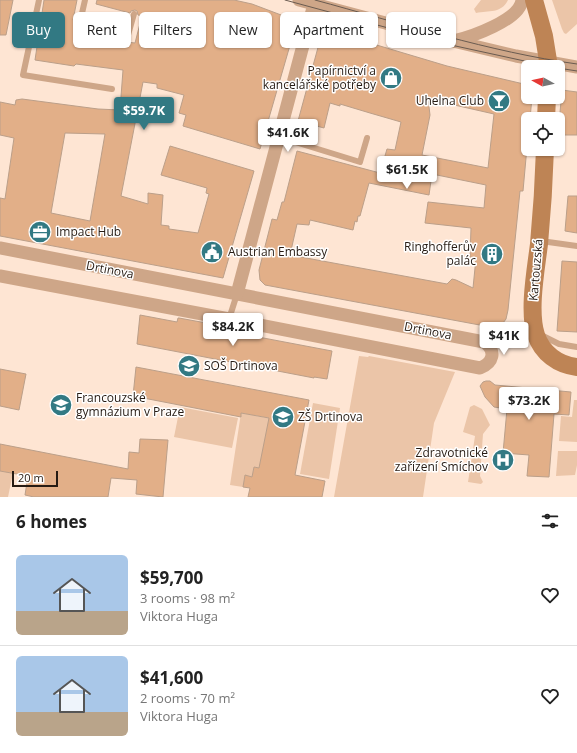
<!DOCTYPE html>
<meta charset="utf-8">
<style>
body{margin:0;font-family:"Open Sans",sans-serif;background:#f6f6f6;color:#222;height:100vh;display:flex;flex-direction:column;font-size:15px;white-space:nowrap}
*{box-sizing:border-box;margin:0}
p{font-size:13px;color:#767676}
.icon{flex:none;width:22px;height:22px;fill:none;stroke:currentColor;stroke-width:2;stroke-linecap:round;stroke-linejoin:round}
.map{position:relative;height:497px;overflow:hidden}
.side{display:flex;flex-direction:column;background:#fff;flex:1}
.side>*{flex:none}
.top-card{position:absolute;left:12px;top:12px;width:553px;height:36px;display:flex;gap:8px}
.needle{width:26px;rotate:278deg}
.buttons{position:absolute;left:521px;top:60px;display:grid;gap:8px}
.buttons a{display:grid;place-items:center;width:44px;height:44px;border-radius:6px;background:#fff;box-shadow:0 1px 3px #0004;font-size:20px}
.scale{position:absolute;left:12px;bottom:10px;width:46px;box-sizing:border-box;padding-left:4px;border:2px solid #261b13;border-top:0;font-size:11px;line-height:14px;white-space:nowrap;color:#261b13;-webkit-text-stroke:3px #fff;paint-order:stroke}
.price{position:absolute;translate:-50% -34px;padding:0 9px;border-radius:4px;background:#fff;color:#222;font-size:13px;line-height:26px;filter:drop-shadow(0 1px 2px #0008)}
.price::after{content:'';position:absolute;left:50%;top:24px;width:12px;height:9px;margin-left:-6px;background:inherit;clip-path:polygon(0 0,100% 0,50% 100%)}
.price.active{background:#327983;color:#fff}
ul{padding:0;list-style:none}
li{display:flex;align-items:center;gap:12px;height:100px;padding:0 16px}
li+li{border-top:1px solid #e0e0e0}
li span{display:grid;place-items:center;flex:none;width:112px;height:80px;border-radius:6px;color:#555}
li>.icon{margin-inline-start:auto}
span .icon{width:48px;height:48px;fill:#fffc;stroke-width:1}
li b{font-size:17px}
h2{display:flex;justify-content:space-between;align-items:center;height:48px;padding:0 16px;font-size:17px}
.chip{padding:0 14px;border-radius:6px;background:#fff;box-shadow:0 1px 3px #0004;font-size:14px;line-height:36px}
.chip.active{background:#327983;color:#fff}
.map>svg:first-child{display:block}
</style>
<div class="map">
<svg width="577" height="497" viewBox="0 0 577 497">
<rect width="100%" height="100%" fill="#fee5d3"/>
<g fill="#ebc5a8">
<path d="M 481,0 L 508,0 C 501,14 489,10 476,13 L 474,9 Z"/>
<path d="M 552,0 L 577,0 L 577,24 L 566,34 L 564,33 L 562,29 Z"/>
<path d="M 359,356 L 368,357 L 369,356 L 455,372 L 434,423 L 423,497 L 334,497 Z"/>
<path d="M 574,400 L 577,400 L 577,442 L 559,441 L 561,416 L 572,417 Z"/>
<path d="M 313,403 L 340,408 L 329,479 L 300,474 Z"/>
<path d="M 474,405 L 482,409 L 490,425 L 483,434 L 480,476 L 483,482 L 481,484 L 468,482 L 475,436 L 463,432 L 470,407 Z"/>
<path d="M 180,407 L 238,418 L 232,448 L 174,437 Z"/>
<path d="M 241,413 L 279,420 L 259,468 L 254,467 L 252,477 L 245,475 L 243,487 L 230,485 Z"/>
<path d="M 558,451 L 577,451 L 577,465 L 575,475 L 556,476 Z"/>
<path d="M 0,471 L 13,473 L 8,497 L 0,497 Z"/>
</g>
<g fill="#e2af88" stroke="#bb9f89" fill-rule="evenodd">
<path d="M 0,0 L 13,0 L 6,35 L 0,35 Z"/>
<path d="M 44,0 L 77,0 L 73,20 L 86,37 L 135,43 L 142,16 L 138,15 L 137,11 L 135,10 L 131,11 L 130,13 L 96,4 L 97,0 L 234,0 L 252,4 L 297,21 L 260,149 L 183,126 L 186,115 L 179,113 L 184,95 L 157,88 L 157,84 L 143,82 L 121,196 L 148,204 L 148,193 L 163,195 L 161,225 L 169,226 L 169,229 L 198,233 L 209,194 L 206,193 L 207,188 L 161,175 L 170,146 L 254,171 L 223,278 L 0,236 L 0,198 L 5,199 L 14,138 L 0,135 L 0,102 L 15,105 L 16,100 L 22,99 L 98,109 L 120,110 L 123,70 L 76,64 L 74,66 L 35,60 ZM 65,133 L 105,134 L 90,221 L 51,213 Z"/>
<path d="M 323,29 L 447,66 L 528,85 L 528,97 L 532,97 L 530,119 L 528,119 L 528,136 L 523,191 L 520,191 L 508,310 L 506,319 L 503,323 L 496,327 L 485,326 L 265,285 L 260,280 L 259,270 L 272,219 L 277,220 L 282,202 L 284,202 L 297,151 L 380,173 L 387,149 L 395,150 L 401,122 L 370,113 L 340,104 L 340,106 L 330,103 L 324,128 L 298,121 ZM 428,99 L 494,114 L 488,168 L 422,155 L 430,115 ZM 432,174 L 486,185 L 484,208 L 428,202 L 425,223 L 471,228 L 470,257 L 476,258 L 473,288 L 456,280 L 452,279 L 447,284 L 290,255 L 297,224 L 309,225 L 310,220 L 353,230 L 355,221 L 357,222 L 358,216 L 360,216 L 369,183 L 429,195 Z"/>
<path d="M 562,90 L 577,92 L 577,135 L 558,135 Z"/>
<path d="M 568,196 L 577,196 L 577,233 L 565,231 Z"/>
<path d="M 562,261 L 577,262 L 577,332 L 557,331 Z"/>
<path d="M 140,315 L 177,322 L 178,318 L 179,318 L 217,325 L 216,329 L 332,351 L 327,379 L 314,377 L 314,378 L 137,344 Z"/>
<path d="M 136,367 L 309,400 L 295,475 L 325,481 L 322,497 L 248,497 L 250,488 L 243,487 L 245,475 L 252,477 L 254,467 L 259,468 L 269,418 L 241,413 L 241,417 L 133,396 Z"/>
<path d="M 0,369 L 26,374 L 19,410 L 0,406 Z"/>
<path d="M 486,381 L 490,381 L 495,385 L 571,392 L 569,415 L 554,414 L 549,477 L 527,476 L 529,455 L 503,453 L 507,409 L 494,407 L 485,397 L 480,386 L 483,382 Z"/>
<path d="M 140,439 L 168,440 L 163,497 L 136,494 L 137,480 L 111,478 L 108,497 L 34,497 L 25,495 L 28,476 L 0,471 L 0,444 L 128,469 L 129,452 L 139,453 Z"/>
</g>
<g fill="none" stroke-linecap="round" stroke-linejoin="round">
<g stroke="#cea688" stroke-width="6">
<path d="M 39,0 L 23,75 L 112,89"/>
<path d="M 80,22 L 85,0"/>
<path d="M 97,26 L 128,35 L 134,14"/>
<path d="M 279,137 L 360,162 L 367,138"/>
<path d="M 541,241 L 577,246"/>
<path d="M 229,319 L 237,294"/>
<path d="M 541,335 L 559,344 L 577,347"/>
</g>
<g stroke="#cea688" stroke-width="13">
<path d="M 299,0 L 453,41 L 516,56 L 577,67"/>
<path d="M 453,41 C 471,37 520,20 522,0"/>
<path d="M 0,248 L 484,342 C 497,351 493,363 480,368 L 229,319 L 0,276"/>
<path d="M 237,294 L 314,4"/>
</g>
<g stroke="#be8455" stroke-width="18">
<path d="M 534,0 L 544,36 L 549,67"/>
<path d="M 546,119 L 547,97"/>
<path d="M 545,149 C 544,180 542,212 539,244 C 536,269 528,311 536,335 C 542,353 558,365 577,367"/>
</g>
<g stroke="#6a5b50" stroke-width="1">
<path d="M 285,0 L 451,45 L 552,67"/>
<path d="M 315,0 C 400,23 490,52 577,64"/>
<path d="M 558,68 L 577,71"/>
</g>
</g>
<defs>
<g id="shop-disc" transform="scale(1.15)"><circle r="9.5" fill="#327983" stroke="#fff"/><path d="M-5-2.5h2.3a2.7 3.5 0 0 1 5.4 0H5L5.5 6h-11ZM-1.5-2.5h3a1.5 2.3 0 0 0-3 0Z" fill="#fff"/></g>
<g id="bar-disc" transform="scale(1.15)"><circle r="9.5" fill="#327983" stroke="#fff"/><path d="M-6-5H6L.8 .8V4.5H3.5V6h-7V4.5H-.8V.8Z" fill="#fff"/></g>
<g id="office-disc" transform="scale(1.15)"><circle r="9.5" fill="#327983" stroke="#fff"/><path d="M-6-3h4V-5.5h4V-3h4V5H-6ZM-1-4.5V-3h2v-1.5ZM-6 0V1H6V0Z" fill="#fff"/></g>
<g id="civic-disc" transform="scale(1.15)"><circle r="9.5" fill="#327983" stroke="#fff"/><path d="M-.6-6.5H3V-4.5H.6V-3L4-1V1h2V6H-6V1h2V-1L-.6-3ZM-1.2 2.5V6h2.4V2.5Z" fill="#fff"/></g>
<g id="building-disc" transform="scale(1.15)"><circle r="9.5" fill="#327983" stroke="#fff"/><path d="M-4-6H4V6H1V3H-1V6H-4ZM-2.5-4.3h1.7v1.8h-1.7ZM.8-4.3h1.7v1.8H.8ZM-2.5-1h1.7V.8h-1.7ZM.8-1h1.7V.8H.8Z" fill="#fff"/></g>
<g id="university-disc" transform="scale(1.15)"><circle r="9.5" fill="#327983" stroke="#fff"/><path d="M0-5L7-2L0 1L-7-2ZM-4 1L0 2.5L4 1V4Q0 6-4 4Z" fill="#fff"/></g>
<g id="school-disc" transform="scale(1.15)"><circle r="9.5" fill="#327983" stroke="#fff"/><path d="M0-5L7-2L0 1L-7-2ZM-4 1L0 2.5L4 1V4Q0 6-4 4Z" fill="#fff"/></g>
<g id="hospital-disc" transform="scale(1.15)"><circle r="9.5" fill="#327983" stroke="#fff"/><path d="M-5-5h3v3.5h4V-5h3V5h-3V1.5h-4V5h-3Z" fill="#fff"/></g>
</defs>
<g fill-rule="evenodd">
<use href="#shop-disc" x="391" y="78"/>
<use href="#bar-disc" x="499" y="101"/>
<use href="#office-disc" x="40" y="232"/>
<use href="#civic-disc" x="212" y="252"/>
<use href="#building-disc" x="492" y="254"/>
<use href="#university-disc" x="189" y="366"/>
<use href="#school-disc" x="61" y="405"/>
<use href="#school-disc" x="283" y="417"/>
<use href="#hospital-disc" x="503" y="460"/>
</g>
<g text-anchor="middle" stroke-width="3" stroke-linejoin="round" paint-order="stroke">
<g font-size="12" fill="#261b13" stroke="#fff" text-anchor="start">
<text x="376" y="75" text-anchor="end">Papírnictví a<tspan x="376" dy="14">kancelářské potřeby</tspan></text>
<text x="484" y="105" text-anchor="end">Uhelna Club</text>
<text x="56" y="236">Impact Hub</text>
<text x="476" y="251" text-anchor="end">Ringhofferův<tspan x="476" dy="14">palác</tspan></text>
<text x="228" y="256">Austrian Embassy</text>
<text x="204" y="370">SOŠ Drtinova</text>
<text x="76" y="402">Francouzské<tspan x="76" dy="14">gymnázium v Praze</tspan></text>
<text x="298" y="421">ZŠ Drtinova</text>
<text x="488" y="457" text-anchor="end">Zdravotnické<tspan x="488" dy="14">zařízení Smíchov</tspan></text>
</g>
<g font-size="12" fill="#261b13" stroke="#fff">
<text transform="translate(110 270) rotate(11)" y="4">Drtinova</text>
<text transform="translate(536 270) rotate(-85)" y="4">Kartouzská</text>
<text transform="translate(428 331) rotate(11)" y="4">Drtinova</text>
</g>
</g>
</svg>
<div class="buttons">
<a><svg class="needle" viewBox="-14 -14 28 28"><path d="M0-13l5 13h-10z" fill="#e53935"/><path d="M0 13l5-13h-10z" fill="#767676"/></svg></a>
<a><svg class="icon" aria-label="locate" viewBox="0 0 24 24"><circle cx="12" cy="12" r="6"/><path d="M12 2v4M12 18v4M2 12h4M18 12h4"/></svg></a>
</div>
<div class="scale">20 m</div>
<b class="price active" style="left:144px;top:131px">$59.7K</b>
<b class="price" style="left:288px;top:153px">$41.6K</b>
<b class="price" style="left:407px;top:190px">$61.5K</b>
<b class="price" style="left:233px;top:347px">$84.2K</b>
<b class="price" style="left:504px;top:356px">$41K</b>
<b class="price" style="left:529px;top:421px">$73.2K</b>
<div class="top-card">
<a class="chip active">Buy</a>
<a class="chip">Rent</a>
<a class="chip">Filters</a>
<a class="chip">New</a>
<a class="chip">Apartment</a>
<a class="chip">House</a>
</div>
</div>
<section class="side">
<h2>6 homes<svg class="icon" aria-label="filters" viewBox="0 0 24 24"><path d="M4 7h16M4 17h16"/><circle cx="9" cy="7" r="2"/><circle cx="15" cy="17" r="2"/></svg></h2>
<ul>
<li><span style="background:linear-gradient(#a9c7e8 70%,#b9a48a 0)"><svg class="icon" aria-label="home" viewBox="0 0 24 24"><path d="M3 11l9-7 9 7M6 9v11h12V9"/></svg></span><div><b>$59,700</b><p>3 rooms · 98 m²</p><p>Viktora Huga</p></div><svg class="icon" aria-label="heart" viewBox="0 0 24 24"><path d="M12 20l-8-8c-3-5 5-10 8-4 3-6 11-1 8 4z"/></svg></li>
<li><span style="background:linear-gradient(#a9c7e8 70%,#b9a48a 0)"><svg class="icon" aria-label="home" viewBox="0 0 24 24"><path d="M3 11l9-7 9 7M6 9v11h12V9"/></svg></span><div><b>$41,600</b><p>2 rooms · 70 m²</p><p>Viktora Huga</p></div><svg class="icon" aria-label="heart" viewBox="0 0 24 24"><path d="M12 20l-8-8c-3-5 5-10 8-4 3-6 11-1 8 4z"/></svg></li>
</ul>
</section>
